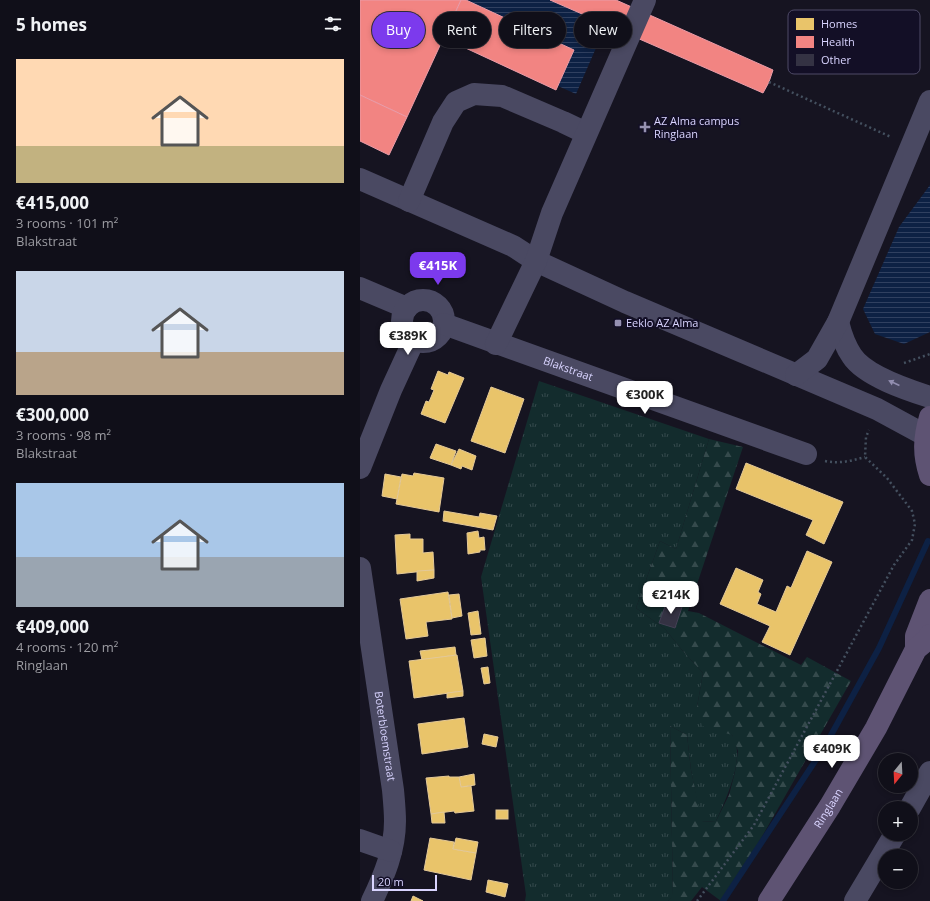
<!DOCTYPE html>
<meta charset="utf-8">
<style>
body{margin:0;font-family:"Open Sans",sans-serif;background:#191822;color:#f1f3f6;height:100vh;display:flex;flex-direction:column;font-size:15px;white-space:nowrap}
*{box-sizing:border-box;margin:0}
p{font-size:13px;color:#9c9ca2}
.icon{flex:none;width:22px;height:22px;fill:none;stroke:currentColor;stroke-width:2;stroke-linecap:round;stroke-linejoin:round}
.map{position:relative;flex:1;overflow:hidden}
.details{display:flex;flex-direction:column;background:#100f19;width:360px}
.details>*{flex:none}
.banner{position:absolute;left:12px;top:12px;width:380px;height:36px;display:flex;gap:8px}
.needle{width:26px;rotate:198deg}
.fabs{position:absolute;left:518px;top:753px;display:grid;gap:8px}
.fabs a{display:grid;place-items:center;width:40px;height:40px;border-radius:50%;background:#100f19;box-shadow:0 2px 6px #0003,0 0 0 1px #302f38;font-size:20px}
.scale{position:absolute;left:12px;bottom:10px;width:65px;box-sizing:border-box;padding-left:4px;border:2px solid #d9d4ff;border-top:0;font-size:11px;line-height:14px;white-space:nowrap;color:#d9d4ff;-webkit-text-stroke:3px #130f26;paint-order:stroke}
.price{position:absolute;translate:-50% -34px;padding:0 9px;border-radius:8px;background:#fff;color:#222;font-size:13px;line-height:26px;filter:drop-shadow(0 1px 2px #0008)}
.price::after{content:'';position:absolute;left:50%;top:24px;width:12px;height:9px;margin-left:-6px;background:inherit;clip-path:polygon(0 0,100% 0,50% 100%)}
.price.current{background:#7c3aed;color:#fff}
ul{padding:0;list-style:none}
li{display:grid;align-content:center;gap:8px;height:212px;padding:0 16px}
li span{display:grid;place-items:center;height:124px;border-radius:0px;color:#555}
li>.icon{margin-inline-start:auto}
span .icon{width:72px;height:72px;fill:#fffc;stroke-width:1}
li b{font-size:17px}
h2{display:flex;justify-content:space-between;align-items:center;height:48px;padding:0 16px;font-size:17px}
.chip{padding:0 14px;border-radius:18px;background:#100f19;box-shadow:0 2px 6px #0003,0 0 0 1px #302f38;font-size:14px;line-height:36px}
.chip.current{background:#7c3aed;color:#fff}
main{display:flex;flex:1;min-height:0}
.map>svg:first-child{display:block}
</style>
<main>
<section class="details">
<h2>5 homes<svg class="icon" aria-label="filters" viewBox="0 0 24 24"><path d="M4 7h16M4 17h16"/><circle cx="9" cy="7" r="2"/><circle cx="15" cy="17" r="2"/></svg></h2>
<ul>
<li><span style="background:linear-gradient(#ffd9b3 70%,#c2b280 0)"><svg class="icon" aria-label="home" viewBox="0 0 24 24"><path d="M3 11l9-7 9 7M6 9v11h12V9"/></svg></span><div><b>€415,000</b><p>3 rooms · 101 m²</p><p>Blakstraat</p></div></li>
<li><span style="background:linear-gradient(#c9d6e8 65%,#b9a48a 0)"><svg class="icon" aria-label="home" viewBox="0 0 24 24"><path d="M3 11l9-7 9 7M6 9v11h12V9"/></svg></span><div><b>€300,000</b><p>3 rooms · 98 m²</p><p>Blakstraat</p></div></li>
<li><span style="background:linear-gradient(#a9c7e8 60%,#9aa5b1 0)"><svg class="icon" aria-label="home" viewBox="0 0 24 24"><path d="M3 11l9-7 9 7M6 9v11h12V9"/></svg></span><div><b>€409,000</b><p>4 rooms · 120 m²</p><p>Ringlaan</p></div></li>
</ul>
</section>
<div class="map">
<svg width="570" height="901" viewBox="0 0 570 901">
<defs>
<pattern id="grass-tufts" width="24" height="20" patternUnits="userSpaceOnUse"><rect width="24" height="20" fill="#132c2d"/><path d="M3 7l-1-3M5 7V3M7 7l1-3M15 17l-1-3M17 17v-4M19 17l1-3" fill="none" stroke="#354a4c"/></pattern>
<pattern id="forest-firs" width="22" height="20" patternUnits="userSpaceOnUse"><rect width="22" height="20" fill="#132c2d"/><path d="M5 1l3.5 6h-7zM16 11l3.5 6h-7z" fill="#354a4c"/></pattern>
<pattern id="water-rules" width="6" height="5" patternUnits="userSpaceOnUse"><rect width="6" height="5" fill="#0d2144"/><path d="M0 2.5h6" fill="none" stroke="#304060"/></pattern>
</defs>
<rect width="100%" height="100%" fill="#161421"/>
<path fill="url(#grass-tufts)" d="M 179,381 L 349,439 L 316,549 L 300,541 L 276,608 L 305,629 L 322,650 L 343,673 L 337,707 C 348,716 361,724 371,734 C 388,753 365,802 356,821 L 341,822 L 331,770 L 327,735 L 310,726 L 313,896 L 308,901 L 165,901 L 166,895 L 121,577 Z"/>
<path fill="url(#forest-firs)" d="M 349,439 L 383,447 L 328,611 L 339,613 L 441,665 L 447,657 L 491,681 L 365,901 L 361,901 L 342,887 L 331,901 L 308,901 L 313,895 L 310,726 L 327,735 L 331,770 L 342,822 L 356,821 L 369,795 L 375,772 L 378,751 L 372,735 L 342,726 L 337,707 L 343,673 L 322,650 L 305,629 L 276,608 L 300,541 L 316,549 Z"/>
<g fill="url(#water-rules)">
<path d="M 106,0 L 190,0 L 246,25 L 216,94 L 198,86 L 214,50 Z"/>
<path d="M 570,185 L 570,332 L 544,344 L 515,334 L 503,309 L 539,227 Z"/>
</g>
<g fill="#e9c46a" stroke="#e4c997">
<path d="M 78,371 L 88,375 L 89,372 L 104,378 L 85,423 L 61,414 L 66,401 L 69,402 L 74,390 L 71,389 Z"/>
<path d="M 131,387 L 164,399 L 145,453 L 111,441 Z"/>
<path d="M 76,444 L 96,451 L 91,465 L 70,458 Z"/>
<path d="M 99,449 L 116,456 L 112,470 L 102,466 L 101,469 L 91,465 Z"/>
<path d="M 386,463 L 483,502 L 464,544 L 446,535 L 453,520 L 376,489 Z"/>
<path d="M 54,473 L 84,478 L 79,512 L 36,504 L 42,474 L 53,476 Z"/>
<path d="M 25,474 L 41,477 L 37,499 L 22,496 Z"/>
<path d="M 84,511 L 119,517 L 120,513 L 137,516 L 133,530 L 83,521 Z"/>
<path d="M 118,531 L 119,538 L 124,537 L 125,550 L 120,550 L 120,552 L 108,554 L 107,533 Z"/>
<path d="M 50,534 L 50,539 L 63,539 L 63,553 L 73,552 L 74,570 L 37,574 L 35,535 Z"/>
<path d="M 447,551 L 472,562 L 430,655 L 402,642 L 410,626 L 360,604 L 376,568 L 403,580 L 398,592 L 401,594 L 397,604 L 416,612 L 427,586 L 431,588 Z"/>
<path d="M 74,570 L 74,578 L 57,581 L 57,571 Z"/>
<path d="M 88,592 L 92,619 L 66,622 L 68,636 L 46,639 L 40,599 Z"/>
<path d="M 99,594 L 102,616 L 92,618 L 89,595 Z"/>
<path d="M 118,611 L 121,634 L 111,635 L 108,613 Z"/>
<path d="M 125,638 L 127,656 L 114,658 L 111,640 Z"/>
<path d="M 95,647 L 96,655 L 62,660 L 60,651 Z"/>
<path d="M 97,655 L 103,691 L 54,698 L 49,661 Z"/>
<path d="M 128,667 L 130,683 L 124,684 L 121,668 Z"/>
<path d="M 103,691 L 103,696 L 87,698 L 87,693 Z"/>
<path d="M 104,718 L 108,747 L 62,754 L 58,724 Z"/>
<path d="M 124,734 L 138,737 L 136,747 L 122,744 Z"/>
<path d="M 114,774 L 115,785 L 101,787 L 99,777 Z"/>
<path d="M 89,776 L 89,777 L 99,777 L 101,787 L 111,786 L 114,811 L 95,813 L 94,811 L 71,814 L 66,778 Z"/>
<rect x="136" y="810" width="12" height="9"/>
<path d="M 84,812 L 85,823 L 72,823 L 71,814 Z"/>
<path d="M 70,838 L 94,842 L 93,849 L 116,853 L 111,880 L 64,870 Z"/>
<path d="M 96,838 L 118,842 L 116,853 L 93,849 Z"/>
<path d="M 128,880 L 148,884 L 145,897 L 126,892 Z"/>
<path d="M 53,896 L 63,901 L 51,901 Z"/>
</g>
<g fill="#f28482" stroke="#ea9ca8">
<path d="M 0,0 L 101,0 L 47,117 L 0,95 Z"/>
<path d="M 101,0 L 106,0 L 214,50 L 196,90 L 84,38 Z"/>
<path d="M 190,0 L 256,0 L 413,70 L 409,82 L 403,93 Z"/>
<path d="M 0,95 L 47,117 L 29,155 L 0,141 Z"/>
</g>
<g fill="none" stroke-linecap="round" stroke-linejoin="round">
<path stroke="#0d2144" stroke-width="6" d="M 363,901 L 465,746 L 519,648 L 568,541"/>
</g>
<path fill="#343243" stroke="#433f54" d="M 307,601 L 322,607 L 315,628 L 299,623 Z"/>
<g fill="none" stroke-linecap="round" stroke-linejoin="round">
<g stroke="#44505f" stroke-width="2.5" stroke-dasharray="2 3" stroke-linecap="butt">
<path d="M 409,82 L 531,137"/>
<path d="M 544,363 L 570,354"/>
<path d="M 465,461 C 479,464 491,461 505,457"/>
<path d="M 337,901 L 394,825 L 534,565 L 552,540 L 555,524 L 552,511 L 527,478 L 505,457 L 506,437 L 509,430"/>
</g>
<g stroke="#4a4962" stroke-width="22">
<path d="M 0,179 L 153,246 L 176,261 L 265,302 L 517,409 L 565,435"/>
<path d="M 49,201 L 83,122 L 96,102 L 114,94 L 142,96 L 203,122 L 226,133"/>
<path d="M 0,288 L 47,308"/>
<circle cx="63" cy="321" r="21"/>
<path d="M 478,322 C 481,334 485,346 492,356 C 505,376 548,390 570,397"/>
<path id="s1" d="M 84,324 L 446,454"/>
<path d="M 136,344 L 176,261 L 192,213 L 285,0"/>
<path d="M 436,375 L 457,359 L 478,322 L 570,101"/>
<path d="M 0,468 L 31,390 L 54,340"/>
<path id="s2" d="M 0,568 L 33,790 C 34,801 35,811 35,821 C 35,850 24,876 12,901"/>
<path d="M 550,808 L 570,772"/>
<path d="M 0,840 L 31,851"/>
<path d="M 495,901 L 535,834"/>
</g>
<g stroke="#5e5373" stroke-width="22">
<path d="M 570,417 C 564,438 563,454 570,475"/>
<path d="M 556,649 L 556,636 L 570,600"/>
<path id="s3" d="M 409,901 L 470,806 L 516,728 L 556,649 L 568,639 L 570,635"/>
</g>
</g>
<defs><path id="oneway-solid" d="M-6-.8H1V-3.2L6.5 0L1 3.2V.8H-6Z"/></defs>
<use fill="#928eb0" href="#oneway-solid" transform="translate(534 383) rotate(-155)"/>
<g fill="#9591b1" stroke="#130f26" stroke-width="1.5">
<path d="M283 121h4v4h4v4h-4v4h-4v-4h-4v-4h4z"/>
<rect x="254" y="319" width="8" height="8" rx="2"/>
</g>
<g text-anchor="middle" stroke-width="4" stroke-linejoin="round" paint-order="stroke">
<g font-size="11" fill="#d9d4ff" stroke="#130f26" text-anchor="start">
<text x="294" y="125">AZ Alma campus<tspan x="294" dy="13">Ringlaan</tspan></text>
<text x="266" y="327">Eeklo AZ Alma</text>
</g>
<g font-size="11" fill="#d9d4ff" stroke="#130f26">
<text dy="4" stroke="none"><textPath href="#s1" startOffset="132">Blakstraat</textPath></text>
<text dy="4" stroke="none"><textPath href="#s2" startOffset="170">Boterbloemstraat</textPath></text>
<text dy="4" stroke="none"><textPath href="#s3" startOffset="110">Ringlaan</textPath></text>
</g>
</g>
<rect x="428" y="10" width="132" height="64" rx="6" fill="#130f26" stroke="#4e4a67" stroke-width="1"/>
<rect x="436" y="18" width="18" height="12" fill="#e9c46a"/>
<rect x="436" y="36" width="18" height="12" fill="#f28482"/>
<rect x="436" y="54" width="18" height="12" fill="#343243"/>
<g font-size="11" fill="#d9d4ff">
<text x="461" y="28">Homes</text>
<text x="461" y="46">Health</text>
<text x="461" y="64">Other</text>
</g>
</svg>
<div class="fabs">
<a><svg class="needle" viewBox="-14 -14 28 28"><path d="M0-13l5 13h-10z" fill="#e53935"/><path d="M0 13l5-13h-10z" fill="#9c9ca2"/></svg></a>
<a>+</a>
<a>−</a>
</div>
<div class="scale">20 m</div>
<b class="price current" style="left:78px;top:286px">€415K</b>
<b class="price" style="left:48px;top:356px">€389K</b>
<b class="price" style="left:285px;top:415px">€300K</b>
<b class="price" style="left:311px;top:615px">€214K</b>
<b class="price" style="left:472px;top:769px">€409K</b>
<div class="banner">
<a class="chip current">Buy</a>
<a class="chip">Rent</a>
<a class="chip">Filters</a>
<a class="chip">New</a>
</div>
</div>
</main>
